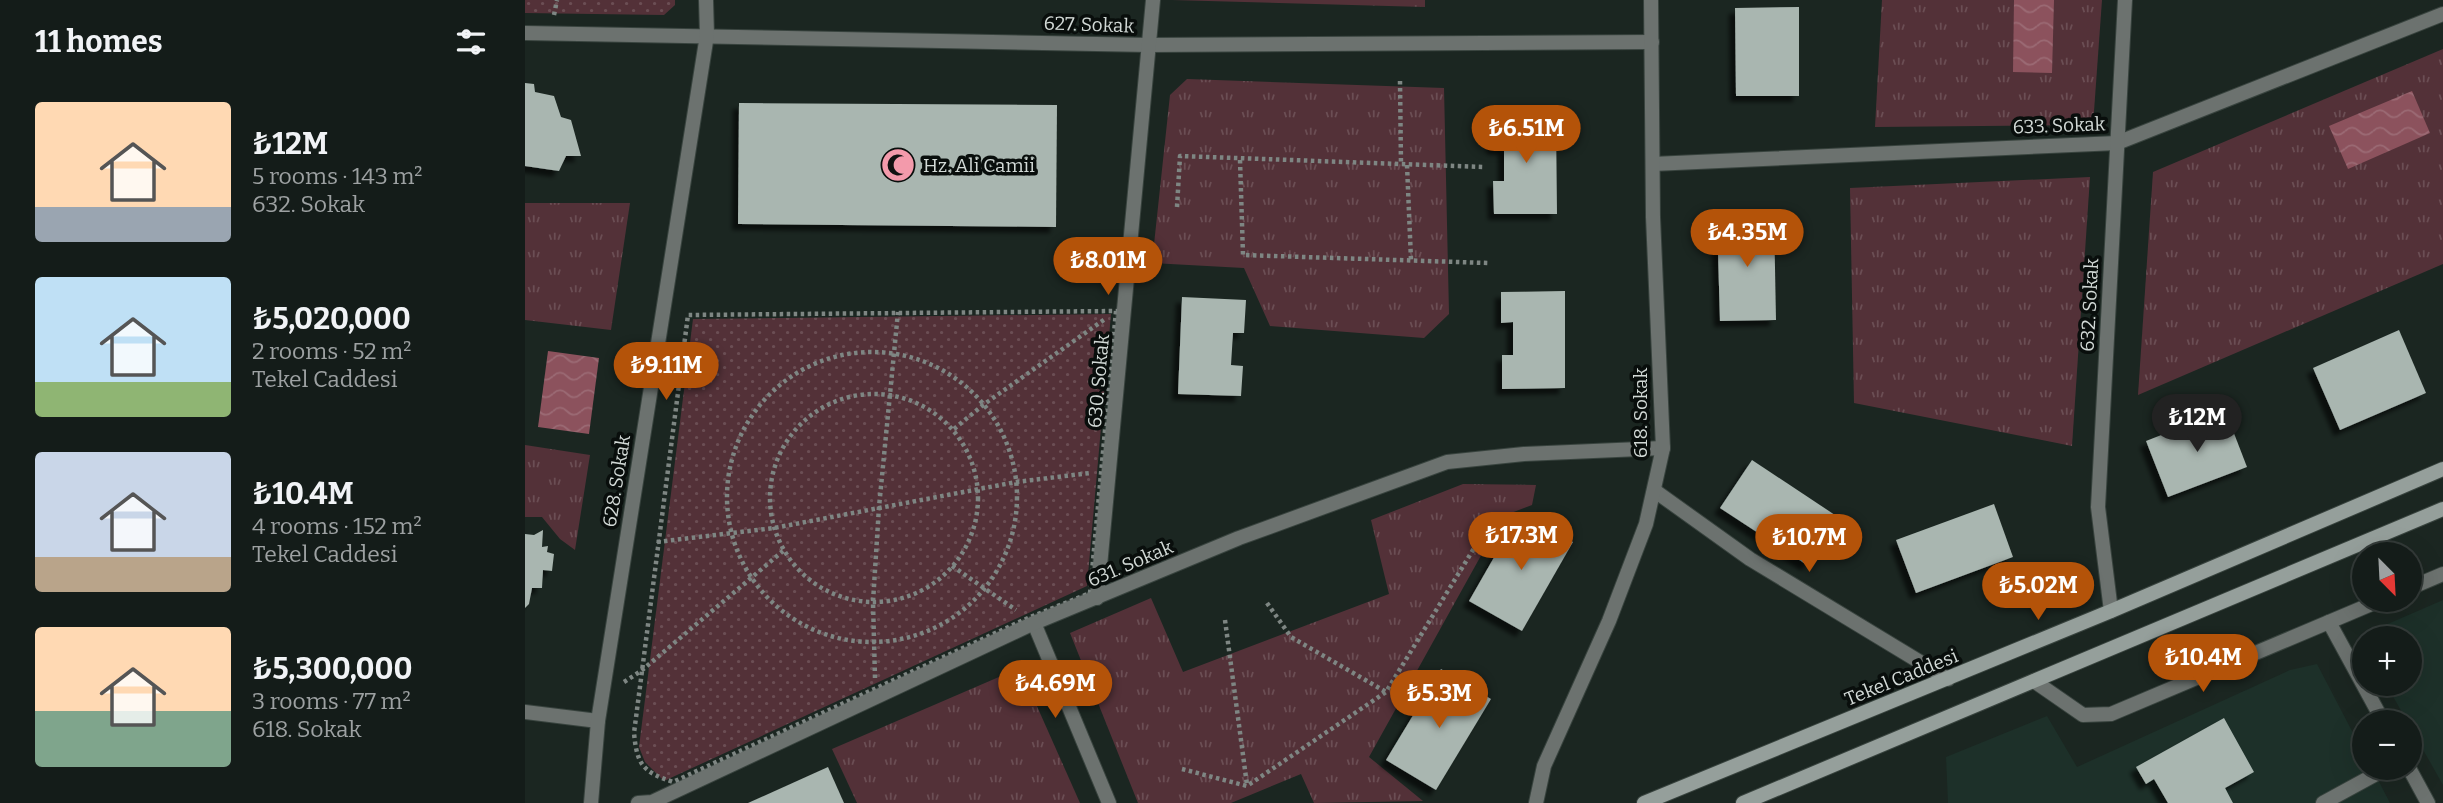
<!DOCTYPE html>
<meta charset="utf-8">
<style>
body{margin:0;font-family:Bitter,serif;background:#1d2522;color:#f1f3f6;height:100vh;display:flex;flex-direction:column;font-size:26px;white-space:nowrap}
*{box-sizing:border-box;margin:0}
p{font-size:23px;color:#9da1a2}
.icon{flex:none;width:38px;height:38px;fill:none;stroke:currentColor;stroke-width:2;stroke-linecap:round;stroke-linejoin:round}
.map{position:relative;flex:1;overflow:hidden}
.panel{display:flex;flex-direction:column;background:#141c19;width:525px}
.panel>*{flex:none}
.needle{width:46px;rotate:156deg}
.fabs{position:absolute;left:1827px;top:542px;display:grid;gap:14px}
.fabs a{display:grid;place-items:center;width:70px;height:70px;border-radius:50%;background:#141c19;box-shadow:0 7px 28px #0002,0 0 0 2px #333a38;font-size:35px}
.price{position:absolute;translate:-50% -60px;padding:0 16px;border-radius:24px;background:#b45309;color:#fff;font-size:23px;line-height:46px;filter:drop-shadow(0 2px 4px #0008)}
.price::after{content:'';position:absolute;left:50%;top:42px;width:21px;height:16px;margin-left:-10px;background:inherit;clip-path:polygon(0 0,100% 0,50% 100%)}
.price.active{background:#222;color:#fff}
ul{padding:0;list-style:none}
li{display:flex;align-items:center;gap:21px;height:175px;padding:0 35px}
li span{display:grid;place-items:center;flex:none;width:196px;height:140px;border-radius:7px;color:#555}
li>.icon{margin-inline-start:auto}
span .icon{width:84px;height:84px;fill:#fffc;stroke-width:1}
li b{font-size:30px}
h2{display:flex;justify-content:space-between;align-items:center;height:84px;padding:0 35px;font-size:30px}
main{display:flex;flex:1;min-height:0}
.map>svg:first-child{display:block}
</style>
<main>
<section class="panel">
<h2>11 homes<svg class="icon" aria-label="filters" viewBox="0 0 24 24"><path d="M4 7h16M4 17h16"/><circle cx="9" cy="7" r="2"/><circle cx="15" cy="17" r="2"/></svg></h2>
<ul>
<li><span style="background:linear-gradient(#ffd9b3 75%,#9aa5b1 0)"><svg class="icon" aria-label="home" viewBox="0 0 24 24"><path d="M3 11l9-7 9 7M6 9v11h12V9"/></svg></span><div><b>₺12M</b><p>5 rooms · 143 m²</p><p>632. Sokak</p></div></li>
<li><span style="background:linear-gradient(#bfe0f5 75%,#8fb573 0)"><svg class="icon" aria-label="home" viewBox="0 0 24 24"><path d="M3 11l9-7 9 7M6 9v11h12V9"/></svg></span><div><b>₺5,020,000</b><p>2 rooms · 52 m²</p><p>Tekel Caddesi</p></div></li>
<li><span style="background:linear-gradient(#c9d6e8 75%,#b9a48a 0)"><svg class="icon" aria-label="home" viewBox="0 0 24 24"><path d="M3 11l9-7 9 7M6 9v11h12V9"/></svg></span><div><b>₺10.4M</b><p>4 rooms · 152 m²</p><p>Tekel Caddesi</p></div></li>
<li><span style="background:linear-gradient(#ffd9b3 60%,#7fa58c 0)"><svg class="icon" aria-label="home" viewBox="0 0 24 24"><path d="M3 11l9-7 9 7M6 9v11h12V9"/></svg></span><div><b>₺5,300,000</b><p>3 rooms · 77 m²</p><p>618. Sokak</p></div></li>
</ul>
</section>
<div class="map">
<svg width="1918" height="803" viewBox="0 0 1918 803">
<defs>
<pattern id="grass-tufts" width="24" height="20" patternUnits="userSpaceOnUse" patternTransform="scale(1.75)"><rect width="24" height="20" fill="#533138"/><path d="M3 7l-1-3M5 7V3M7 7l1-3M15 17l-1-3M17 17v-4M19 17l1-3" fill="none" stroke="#6b4e54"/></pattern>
<pattern id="park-dots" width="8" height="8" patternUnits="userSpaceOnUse" patternTransform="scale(1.75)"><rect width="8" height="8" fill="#533138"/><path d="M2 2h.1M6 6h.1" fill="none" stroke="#6b4e54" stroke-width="1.8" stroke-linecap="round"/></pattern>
<pattern id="water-waves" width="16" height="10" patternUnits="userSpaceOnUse" patternTransform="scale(1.75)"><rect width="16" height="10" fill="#8c525d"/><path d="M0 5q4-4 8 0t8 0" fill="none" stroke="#9b6a74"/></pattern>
<filter id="shadow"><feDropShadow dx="-6" dy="6" stdDeviation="2" flood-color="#0009"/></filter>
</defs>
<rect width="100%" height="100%" fill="#1b2621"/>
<g fill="#1d3029">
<path d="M 1918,600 L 1918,785 L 1861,684 L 1885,684 L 1885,639 L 1839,639 L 1839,645 L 1835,636 Z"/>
<path d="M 1792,664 L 1839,754 L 1839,768 L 1847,768 L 1865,803 L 1423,803 L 1421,757 L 1522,716 L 1552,767 L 1765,670 Z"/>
</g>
<g fill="url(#grass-tufts)">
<path d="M 647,0 L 900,0 L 900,7 Z"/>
<path d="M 1357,0 L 1577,0 L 1568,125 L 1350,127 Z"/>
<path d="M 1918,49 L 1918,264 L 1613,395 L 1628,172 Z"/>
<path d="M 662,79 L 919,88 L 924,314 L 899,338 L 745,326 L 719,268 L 627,263 L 645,95 Z"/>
<path d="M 1565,177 L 1547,446 L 1329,403 L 1325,188 Z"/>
<path d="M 0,203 L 105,203 L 86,330 L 0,320 Z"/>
<path d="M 0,445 L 65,455 L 50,550 L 35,539 L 17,517 L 0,517 Z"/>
<path d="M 938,484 L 1011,485 L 1007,505 L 978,516 L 844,757 L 898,801 L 789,803 L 776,774 L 706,803 L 613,803 L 545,633 L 626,598 L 658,672 L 864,594 L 846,520 Z"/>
<path d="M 495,668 L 555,803 L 332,803 L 307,749 Z"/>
</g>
<g fill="url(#park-dots)">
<path d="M 0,0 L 150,0 L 150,5 L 139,15 L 0,13 Z"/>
<path d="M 586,314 L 562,586 L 139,781 L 120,762 L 114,747 L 168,319 Z"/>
</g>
<g fill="url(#water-waves)">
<path d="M 1489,0 L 1529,0 L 1527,73 L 1488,72 Z"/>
<path d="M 1887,91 L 1905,133 L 1823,169 L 1804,126 Z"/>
<path d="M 23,351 L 74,358 L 64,434 L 13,427 Z"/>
</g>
<g fill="#a9b6b0" filter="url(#shadow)">
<path d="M 1274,7 L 1274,96 L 1211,96 L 1210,8 Z"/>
<path d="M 0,83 L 9,84 L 10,92 L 29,96 L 36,117 L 46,120 L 56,156 L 41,156 L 34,171 L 0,166 Z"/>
<path d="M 214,103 L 532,105 L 531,227 L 213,224 Z"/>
<path d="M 967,117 L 1031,117 L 1032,214 L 969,214 L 968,181 L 979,181 L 979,148 L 968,148 Z"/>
<path d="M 1249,216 L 1251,320 L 1195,321 L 1192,218 Z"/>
<path d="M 1040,291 L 1040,388 L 977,389 L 977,355 L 988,355 L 988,322 L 976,323 L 976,292 Z"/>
<path d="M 657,297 L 721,300 L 719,333 L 708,333 L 706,365 L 718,366 L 716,396 L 653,394 Z"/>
<path d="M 1874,330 L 1901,393 L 1815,430 L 1788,368 Z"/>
<path d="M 1700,410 L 1722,467 L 1643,497 L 1621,441 Z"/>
<path d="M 1227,460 L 1313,517 L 1282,565 L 1195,508 Z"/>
<path d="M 1469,504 L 1488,557 L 1391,593 L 1371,540 Z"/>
<path d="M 995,512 L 1048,542 L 997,631 L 944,601 Z"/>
<path d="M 18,530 L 17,547 L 23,546 L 22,552 L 29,554 L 27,571 L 18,570 L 17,588 L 7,588 L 4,604 L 0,608 L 0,534 L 9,535 Z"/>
<path d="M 916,669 L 966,699 L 911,790 L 861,760 Z"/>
<path d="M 1699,718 L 1729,772 L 1700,788 L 1708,803 L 1643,803 L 1629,779 L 1621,784 L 1611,767 Z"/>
<path d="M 303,767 L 319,803 L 223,803 Z"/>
</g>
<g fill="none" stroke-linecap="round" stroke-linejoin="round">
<g stroke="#38433e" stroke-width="16">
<path id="lane" d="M 1798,803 L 1862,768"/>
</g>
<g stroke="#38433e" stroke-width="16">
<g id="street">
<path d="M 0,33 L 624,45 L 1127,42"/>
<path d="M 1128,164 L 1592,143 L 1918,14"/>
<path d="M 1130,491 L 1225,559 L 1423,679"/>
<path d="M 1885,588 L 1918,574"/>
<path d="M 572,598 L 628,0"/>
<path d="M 1586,611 L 1573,507 L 1600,0"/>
<path d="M 1804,622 L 1859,723"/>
<path d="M 509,623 L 584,803"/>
<path d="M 1509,681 L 1558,715 L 1586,714 L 1856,600"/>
<path d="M 0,712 L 73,721"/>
<path d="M 1884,768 L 1903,803"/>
<path d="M 66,803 L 73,721 L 182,35 L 181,0"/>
<path d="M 113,803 L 127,802 L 509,623 L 714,538 L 922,462 L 999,454 L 1138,448"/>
<path d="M 1011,803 L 1019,766 L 1084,621 L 1121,524 L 1138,448 L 1128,217 L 1126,0"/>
</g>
</g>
<g stroke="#38433e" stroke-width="16">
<g id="secondary">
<path d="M 1119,803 L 1586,611 L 1918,469"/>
<path d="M 1218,803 L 1918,509"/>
</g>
</g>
<g stroke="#7e8683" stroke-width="4.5" stroke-dasharray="3.5 3.5" stroke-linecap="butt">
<path d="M 29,15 L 32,0"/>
<path d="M 875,81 L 876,165"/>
<path d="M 715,160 L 718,255 L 963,263"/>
<path d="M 882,165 L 886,260"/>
<path d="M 652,207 L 655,156 L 958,167"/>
<path d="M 591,311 L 565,593 L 503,618 L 148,782 C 118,772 112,765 109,733 L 163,315 Z"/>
<circle cx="347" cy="497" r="145"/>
<circle cx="349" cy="498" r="104"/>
<path d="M 429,429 L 458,405 L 580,319"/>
<path d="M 132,542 L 249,528 L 491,482 L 565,473"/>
<path d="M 427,566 L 491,610"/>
<path d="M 742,603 L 766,637 L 861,692"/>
<path d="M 700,620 L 722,785"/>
<path d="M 350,678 L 348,602 L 354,507 L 373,312"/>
<path d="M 99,682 L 116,671 L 258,551"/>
<path d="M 657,769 L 722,786 L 861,692 L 970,514"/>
</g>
<use href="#lane" stroke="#6c726f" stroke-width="14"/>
<use href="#street" stroke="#6c726f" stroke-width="14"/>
<use href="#secondary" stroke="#959f9b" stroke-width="14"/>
</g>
<defs>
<g id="mosque-disc" transform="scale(1.75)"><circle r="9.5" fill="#f39aab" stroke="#090e0c"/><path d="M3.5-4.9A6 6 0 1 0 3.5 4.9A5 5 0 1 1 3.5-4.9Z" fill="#111"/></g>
</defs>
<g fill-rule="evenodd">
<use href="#mosque-disc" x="373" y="165"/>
</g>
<g text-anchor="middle" stroke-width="7" stroke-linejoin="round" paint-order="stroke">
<g font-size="19" fill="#d2d9d6" stroke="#090e0c">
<text transform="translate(564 24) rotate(2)" y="7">627. Sokak</text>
<text transform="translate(1534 125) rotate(-2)" y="7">633. Sokak</text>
<text transform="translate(1564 305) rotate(-87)" y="7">632. Sokak</text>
<text transform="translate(573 381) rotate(-85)" y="7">630. Sokak</text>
<text transform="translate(1115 413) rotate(-90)" y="7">618. Sokak</text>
<text transform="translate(91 481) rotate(-81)" y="7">628. Sokak</text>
<text transform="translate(605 563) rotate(-23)" y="7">631. Sokak</text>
<text transform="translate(1376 677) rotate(-22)" y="7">Tekel Caddesi</text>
</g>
<g font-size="19" fill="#d2d9d6" stroke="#090e0c" text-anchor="start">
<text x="398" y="172">Hz. Ali Camii</text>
</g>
</g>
</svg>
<div class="fabs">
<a><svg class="needle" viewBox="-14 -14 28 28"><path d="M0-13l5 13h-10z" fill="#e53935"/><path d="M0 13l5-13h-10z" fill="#9da1a2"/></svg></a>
<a>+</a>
<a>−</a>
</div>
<b class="price" style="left:1001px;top:165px">₺6.51M</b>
<b class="price" style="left:1222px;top:269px">₺4.35M</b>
<b class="price" style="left:583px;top:297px">₺8.01M</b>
<b class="price" style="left:141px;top:402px">₺9.11M</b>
<b class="price active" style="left:1672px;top:454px">₺12M</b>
<b class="price" style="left:996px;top:572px">₺17.3M</b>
<b class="price" style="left:1284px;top:574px">₺10.7M</b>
<b class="price" style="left:1513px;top:622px">₺5.02M</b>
<b class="price" style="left:1678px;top:694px">₺10.4M</b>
<b class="price" style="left:530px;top:720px">₺4.69M</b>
<b class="price" style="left:914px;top:730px">₺5.3M</b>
</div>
</main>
